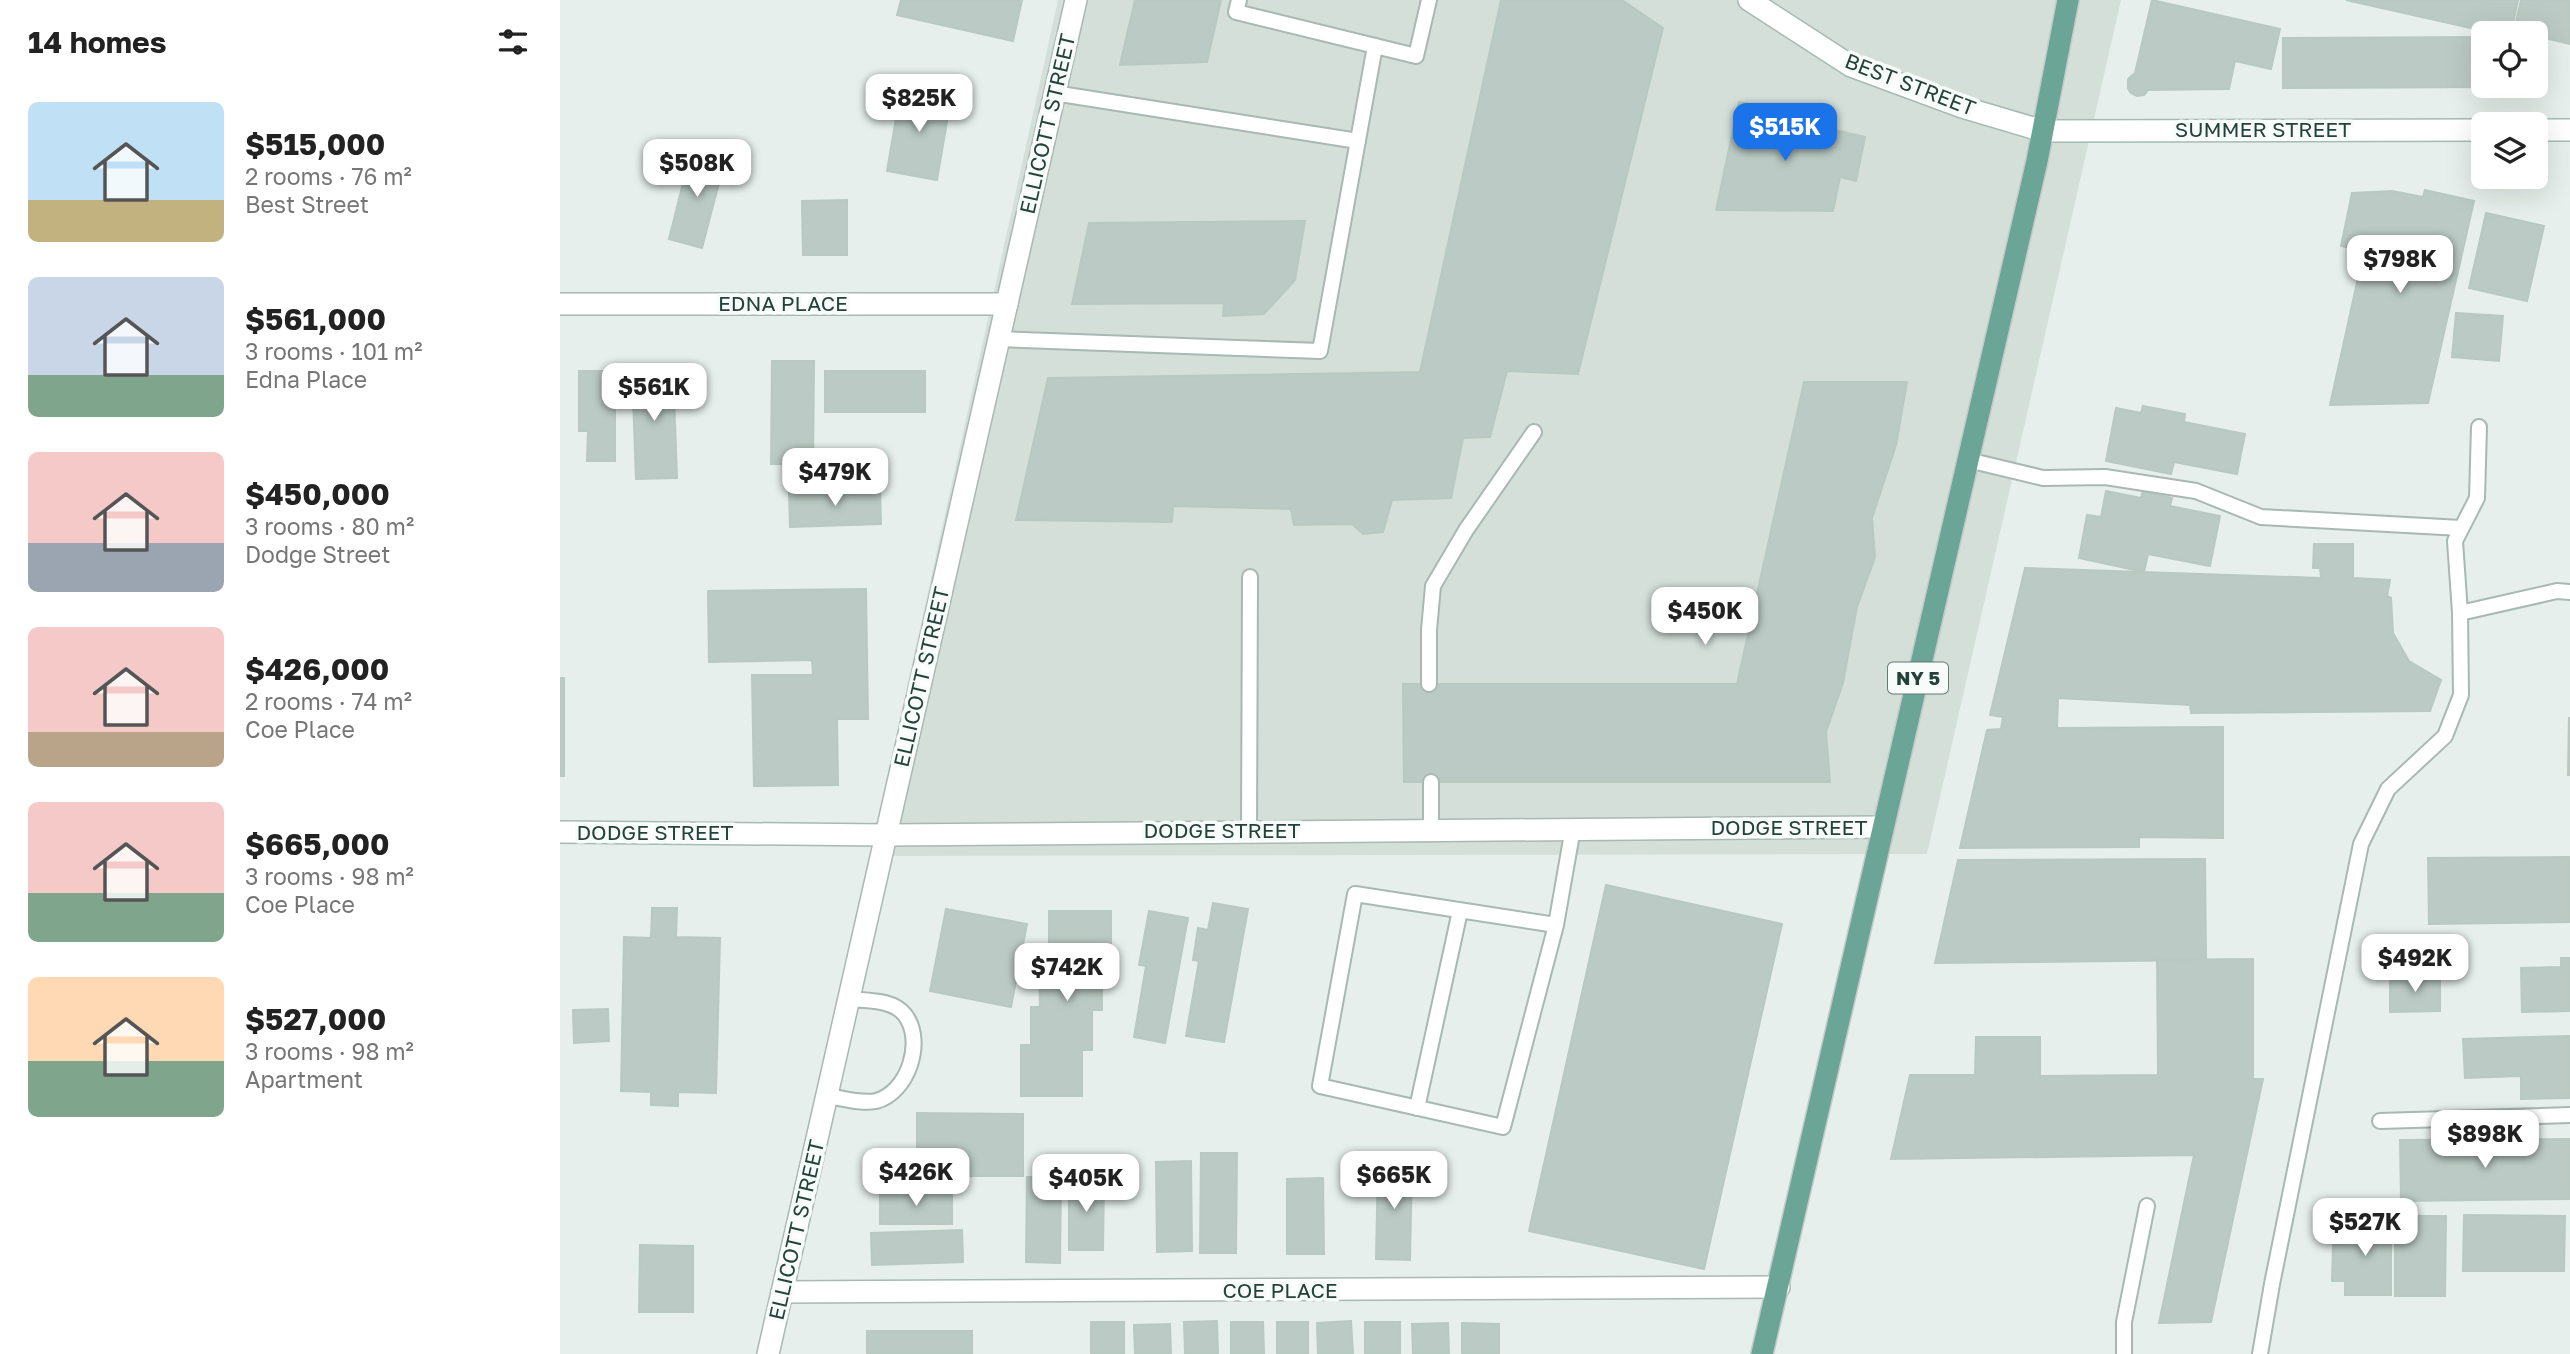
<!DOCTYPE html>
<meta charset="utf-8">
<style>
body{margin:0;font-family:"Golos Text",sans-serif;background:#f6f6f6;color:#222;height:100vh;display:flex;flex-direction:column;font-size:26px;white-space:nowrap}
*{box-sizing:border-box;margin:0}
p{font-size:23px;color:#767676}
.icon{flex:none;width:38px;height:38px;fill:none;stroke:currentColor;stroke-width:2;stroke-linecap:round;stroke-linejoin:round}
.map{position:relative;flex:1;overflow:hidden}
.drawer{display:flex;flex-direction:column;background:#fff;width:560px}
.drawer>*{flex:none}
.buttons{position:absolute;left:1911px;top:21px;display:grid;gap:14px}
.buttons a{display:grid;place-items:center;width:77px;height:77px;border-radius:10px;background:#fff;box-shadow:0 7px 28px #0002;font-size:35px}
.price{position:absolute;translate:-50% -60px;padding:0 16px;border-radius:14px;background:#fff;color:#222;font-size:23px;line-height:46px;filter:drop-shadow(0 2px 4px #0008)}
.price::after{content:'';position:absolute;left:50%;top:42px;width:21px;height:16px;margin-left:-10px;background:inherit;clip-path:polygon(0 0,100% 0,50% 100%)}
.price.active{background:#1a73e8;color:#fff}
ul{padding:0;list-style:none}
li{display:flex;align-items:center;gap:21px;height:175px;padding:0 28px}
li span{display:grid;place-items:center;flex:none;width:196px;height:140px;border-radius:10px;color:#555}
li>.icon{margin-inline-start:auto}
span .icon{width:84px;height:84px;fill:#fffc;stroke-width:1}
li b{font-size:30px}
h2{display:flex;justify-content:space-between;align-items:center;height:84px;padding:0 28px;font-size:30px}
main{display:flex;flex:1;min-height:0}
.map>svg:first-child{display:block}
</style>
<main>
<section class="drawer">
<h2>14 homes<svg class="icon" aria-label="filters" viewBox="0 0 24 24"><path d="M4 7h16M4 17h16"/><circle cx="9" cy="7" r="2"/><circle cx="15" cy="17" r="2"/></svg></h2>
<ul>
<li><span style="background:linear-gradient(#bfe0f5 70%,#c2b280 0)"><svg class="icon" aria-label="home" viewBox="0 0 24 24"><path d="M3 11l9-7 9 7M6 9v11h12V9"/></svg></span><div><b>$515,000</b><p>2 rooms · 76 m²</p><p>Best Street</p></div></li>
<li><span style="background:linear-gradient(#c9d6e8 70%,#7fa58c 0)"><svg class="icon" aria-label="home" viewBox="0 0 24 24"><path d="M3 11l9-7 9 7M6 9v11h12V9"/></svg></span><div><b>$561,000</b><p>3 rooms · 101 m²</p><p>Edna Place</p></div></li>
<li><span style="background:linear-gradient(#f6c9c9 65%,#9aa5b1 0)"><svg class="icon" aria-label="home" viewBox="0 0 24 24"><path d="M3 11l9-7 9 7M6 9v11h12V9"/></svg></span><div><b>$450,000</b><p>3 rooms · 80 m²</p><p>Dodge Street</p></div></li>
<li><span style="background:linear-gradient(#f6c9c9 75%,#b9a48a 0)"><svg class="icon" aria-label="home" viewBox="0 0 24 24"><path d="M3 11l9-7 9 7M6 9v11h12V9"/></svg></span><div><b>$426,000</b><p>2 rooms · 74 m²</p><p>Coe Place</p></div></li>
<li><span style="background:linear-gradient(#f6c9c9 65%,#7fa58c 0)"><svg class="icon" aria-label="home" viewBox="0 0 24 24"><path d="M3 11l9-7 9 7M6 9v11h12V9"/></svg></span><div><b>$665,000</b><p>3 rooms · 98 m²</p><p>Coe Place</p></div></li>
<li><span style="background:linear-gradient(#ffd9b3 60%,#7fa58c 0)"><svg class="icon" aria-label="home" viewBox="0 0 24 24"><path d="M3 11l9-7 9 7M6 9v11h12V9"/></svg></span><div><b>$527,000</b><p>3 rooms · 98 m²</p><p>Apartment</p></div></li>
</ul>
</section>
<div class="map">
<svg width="2010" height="1354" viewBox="0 0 2010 1354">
<rect width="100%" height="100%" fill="#e6efeb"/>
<path fill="#d4dfda" d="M 498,0 L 1561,0 L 1367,854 L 310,856 Z"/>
<g fill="#bbcac4" stroke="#b8c9c2" stroke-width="2">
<path d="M 341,0 L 462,0 L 453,41 L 337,15 Z"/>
<path d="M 575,0 L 661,0 L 647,62 L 560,65 Z"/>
<path d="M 941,0 L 1062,0 L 1103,28 L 1018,374 L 947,371 L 930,437 L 903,438 L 891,498 L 832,500 L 823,532 L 803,534 L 792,524 L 734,525 L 731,509 L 613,506 L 612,522 L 456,520 L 488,378 L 860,372 Z"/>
<path d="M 1592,0 L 1720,29 L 1711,69 L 1675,61 L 1669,89 L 1588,90 L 1584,95 L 1577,96 L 1571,93 L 1568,89 L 1568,79 L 1575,73 Z"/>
<path d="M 1786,0 L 1958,0 L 1951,33 L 1933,33 Z"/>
<path d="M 1961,0 L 2010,0 L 2010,44 L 1976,36 L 1976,33 L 1954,31 Z"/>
<path d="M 1923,37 L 1923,86 L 1938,87 L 1723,88 L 1723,38 Z"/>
<path d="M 341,89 L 391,98 L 377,180 L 327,171 Z"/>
<path d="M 1179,102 L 1220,111 L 1219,117 L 1305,137 L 1296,181 L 1280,177 L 1273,211 L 1156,210 Z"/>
<path d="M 131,151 L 165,160 L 142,248 L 109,239 Z"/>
<path d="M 1865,190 L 1914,201 L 1868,403 L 1770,405 L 1798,278 L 1814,278 L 1819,254 L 1781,246 L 1792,193 L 1832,191 L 1863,197 Z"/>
<path d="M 287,200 L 287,255 L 243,255 L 242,201 Z"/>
<path d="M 1926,213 L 1984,226 L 1967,301 L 1909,288 Z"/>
<path d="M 745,221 L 735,280 L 704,314 L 663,316 L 664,303 L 512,304 L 529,223 Z"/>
<path d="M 1896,313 L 1943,316 L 1939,361 L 1892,357 Z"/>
<path d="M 212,361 L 254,361 L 253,464 L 211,464 Z"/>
<path d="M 113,367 L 117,478 L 76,479 L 72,368 Z"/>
<path d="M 19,371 L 55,371 L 55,461 L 27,461 L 28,431 L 19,431 Z"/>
<rect x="265" y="371" width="100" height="41"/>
<path d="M 1244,382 L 1347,382 L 1336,445 L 1312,518 L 1315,557 L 1297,607 L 1283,683 L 1266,732 L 1270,782 L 844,782 L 843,684 L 1177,684 Z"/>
<path d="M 1583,406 L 1625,414 L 1624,422 L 1685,434 L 1677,474 L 1614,462 L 1611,474 L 1546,461 L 1556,408 L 1581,413 Z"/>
<path d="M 320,489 L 321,524 L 230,527 L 229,492 Z"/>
<path d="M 1546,491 L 1581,498 L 1583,491 L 1612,498 L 1610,506 L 1660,516 L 1650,566 L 1588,554 L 1584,572 L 1519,558 L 1527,515 L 1541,517 Z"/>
<path d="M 1754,544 L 1793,544 L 1793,578 L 1830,580 L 1827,596 L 1831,598 L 1833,633 L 1849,661 L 1881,680 L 1870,711 L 1631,713 L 1630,705 L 1498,698 L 1497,728 L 1663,727 L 1663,838 L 1579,837 L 1579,847 L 1400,848 L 1427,730 L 1441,729 L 1443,717 L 1430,715 L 1465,568 L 1761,578 L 1760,568 L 1753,568 Z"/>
<path d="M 306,589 L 308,719 L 277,719 L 278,785 L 194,786 L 192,675 L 253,675 L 252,660 L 149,662 L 148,591 Z"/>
<rect x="0" y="678" width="4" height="98"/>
<path d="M 2009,718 L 2010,718 L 2010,775 L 2008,775 Z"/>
<path d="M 2010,857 L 2010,922 L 1869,924 L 1868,858 Z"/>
<path d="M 1645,859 L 1646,960 L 1375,963 L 1398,860 Z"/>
<path d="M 1046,885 L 1222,924 L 1144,1269 L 969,1231 Z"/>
<path d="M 653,903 L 688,909 L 664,1042 L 626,1036 L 639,961 L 633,960 L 638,928 L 648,930 Z"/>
<path d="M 92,908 L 117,908 L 116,937 L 160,938 L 156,1093 L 118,1092 L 118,1106 L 91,1105 L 91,1092 L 61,1091 L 64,937 L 91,938 Z"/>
<path d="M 386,909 L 467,924 L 451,1007 L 370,991 Z"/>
<path d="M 489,911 L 551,911 L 551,971 L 542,971 L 542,1010 L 532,1010 L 532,1050 L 522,1050 L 522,1096 L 461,1096 L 461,1045 L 471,1045 L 471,1007 L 480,1007 L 479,966 L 489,966 Z"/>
<path d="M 589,911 L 628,918 L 605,1043 L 574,1037 L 586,966 L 579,965 Z"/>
<path d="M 2001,958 L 2010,958 L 2010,1011 L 1962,1012 L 1961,968 L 2001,967 Z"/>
<path d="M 1693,959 L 1693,1079 L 1703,1079 L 1651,1322 L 1599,1323 L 1634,1155 L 1331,1159 L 1350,1075 L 1415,1075 L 1416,1037 L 1480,1037 L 1480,1076 L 1598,1075 L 1597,960 Z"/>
<path d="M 1830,976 L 1880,977 L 1880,1011 L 1830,1012 Z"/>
<path d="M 48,1009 L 49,1041 L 14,1043 L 13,1010 Z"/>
<path d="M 2010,1036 L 2010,1098 L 1961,1099 L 1961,1076 L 1905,1078 L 1903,1039 Z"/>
<path d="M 357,1113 L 463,1114 L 463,1176 L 357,1176 Z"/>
<path d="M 2010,1139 L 2010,1199 L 1841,1201 L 1840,1140 Z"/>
<path d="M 641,1153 L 677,1153 L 676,1253 L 640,1253 Z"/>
<path d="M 631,1161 L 632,1251 L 597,1252 L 596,1162 Z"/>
<path d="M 818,1163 L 852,1163 L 850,1260 L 816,1259 Z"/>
<path d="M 467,1177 L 501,1177 L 500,1263 L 466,1262 Z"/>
<path d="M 763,1178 L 764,1254 L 727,1254 L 727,1179 Z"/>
<path d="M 509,1179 L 544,1179 L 543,1250 L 509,1250 Z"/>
<path d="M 320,1191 L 392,1192 L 392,1224 L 320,1224 Z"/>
<path d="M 1904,1215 L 2005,1216 L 2004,1271 L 1903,1271 Z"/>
<path d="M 1835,1216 L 1886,1216 L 1885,1296 L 1835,1296 Z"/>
<path d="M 1787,1219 L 1831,1220 L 1831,1295 L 1785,1295 L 1785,1281 L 1772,1281 L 1773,1245 L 1787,1245 Z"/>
<path d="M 402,1230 L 403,1262 L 312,1265 L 311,1233 Z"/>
<path d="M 80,1245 L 133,1246 L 133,1312 L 79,1312 Z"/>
<path d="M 657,1321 L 658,1354 L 625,1354 L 624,1322 Z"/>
<path d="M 791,1321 L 793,1354 L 758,1354 L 757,1323 Z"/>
<rect x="531" y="1322" width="33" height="32"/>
<path d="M 671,1322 L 703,1322 L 704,1354 L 671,1354 Z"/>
<rect x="717" y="1322" width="31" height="32"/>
<rect x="805" y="1322" width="35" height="32"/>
<path d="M 888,1323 L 889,1354 L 853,1354 L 852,1324 Z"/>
<path d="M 902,1323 L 939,1324 L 939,1354 L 902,1354 Z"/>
<path d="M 610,1324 L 611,1354 L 575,1354 L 574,1325 Z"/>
<rect x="307" y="1331" width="105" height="23"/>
</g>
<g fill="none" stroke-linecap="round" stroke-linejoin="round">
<g stroke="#a8b8b2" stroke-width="18">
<g id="lane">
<path d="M 679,0 L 676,12 L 856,56 L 869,0"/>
<path d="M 494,93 L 798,141"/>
<path d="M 439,339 L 760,351 L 815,46"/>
<path d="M 1919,427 L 1917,498 L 1895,541 L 1900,613 L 1997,591 L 2010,592"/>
<path d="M 1408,460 L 1483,478 L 1545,477 L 1636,491 L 1701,517 L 1901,528"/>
<path d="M 869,684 L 869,630 L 873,586 L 906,530 L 974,432"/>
<path d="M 871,782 L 871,829"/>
<path d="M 689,831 L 690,577"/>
<path d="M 996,925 L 795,894 L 760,1086 L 943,1127 L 996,925 L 1013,828"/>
<path d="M 267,1096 C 282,1098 301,1104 316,1101 C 348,1093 365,1041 345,1015 C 333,999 307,1001 289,999"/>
<path d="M 857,1108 L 900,911"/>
<path d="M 1820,1121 L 2010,1115"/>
<path d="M 1564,1354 L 1564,1322 L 1587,1206"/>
<path d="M 1700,1354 L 1712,1284 L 1801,844 L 1828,789 L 1885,736 L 1901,695 L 1900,613"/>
</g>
</g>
<g stroke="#a8b8b2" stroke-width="24">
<g id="street">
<path d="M 0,304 L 447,304"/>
<path d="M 0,832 L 326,835 L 1323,827"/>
<path d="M 222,1292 L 1219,1287"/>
<path d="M 208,1354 L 516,0"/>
</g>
</g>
<g stroke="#a4bbb3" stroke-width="24">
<g id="secondary">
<path d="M 1189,0 L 1291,66 L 1402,107 L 1483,131 L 1923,130"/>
<path d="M 1976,130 L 2010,130"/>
</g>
</g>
<g stroke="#c2cac8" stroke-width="24">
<path id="primary" d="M 1202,1354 L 1477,161 L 1508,0"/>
</g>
<use href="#lane" stroke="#fff" stroke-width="14"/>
<use href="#street" stroke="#fff" stroke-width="21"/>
<use href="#secondary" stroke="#fff" stroke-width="21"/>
<use href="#primary" stroke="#6aa596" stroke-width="21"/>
</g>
<g text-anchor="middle" stroke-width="7" stroke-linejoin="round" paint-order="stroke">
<rect fill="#f7fbf9" stroke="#637a73" stroke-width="2" x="1328" y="662.5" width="60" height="31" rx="5"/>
<g font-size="19" font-weight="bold" fill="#24423a">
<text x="1358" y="685">NY 5</text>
</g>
<g font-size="21" fill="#24423a" stroke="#f7fbf9">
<text transform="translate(1350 85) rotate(21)" y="7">BEST STREET</text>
<text transform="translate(488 124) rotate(-77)" y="7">ELLICOTT STREET</text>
<text x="1703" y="137">SUMMER STREET</text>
<text x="223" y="311">EDNA PLACE</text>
<text transform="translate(362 677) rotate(-77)" y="7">ELLICOTT STREET</text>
<text x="1229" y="835">DODGE STREET</text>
<text x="662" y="838">DODGE STREET</text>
<text x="95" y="840">DODGE STREET</text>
<text transform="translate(237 1230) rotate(-77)" y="7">ELLICOTT STREET</text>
<text x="720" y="1298">COE PLACE</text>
</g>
</g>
</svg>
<div class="buttons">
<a><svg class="icon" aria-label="locate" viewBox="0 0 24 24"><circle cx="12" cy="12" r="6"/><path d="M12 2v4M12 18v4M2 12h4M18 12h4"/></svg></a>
<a><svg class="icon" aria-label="layers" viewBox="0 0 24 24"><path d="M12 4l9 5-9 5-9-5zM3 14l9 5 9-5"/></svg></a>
</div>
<b class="price" style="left:359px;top:134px">$825K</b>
<b class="price active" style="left:1225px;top:163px">$515K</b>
<b class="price" style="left:137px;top:199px">$508K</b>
<b class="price" style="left:1840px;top:295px">$798K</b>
<b class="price" style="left:94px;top:423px">$561K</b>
<b class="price" style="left:275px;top:508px">$479K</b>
<b class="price" style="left:1145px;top:647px">$450K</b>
<b class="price" style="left:1855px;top:994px">$492K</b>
<b class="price" style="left:507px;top:1003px">$742K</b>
<b class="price" style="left:1925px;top:1170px">$898K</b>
<b class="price" style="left:356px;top:1208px">$426K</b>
<b class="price" style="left:834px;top:1211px">$665K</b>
<b class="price" style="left:526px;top:1214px">$405K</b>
<b class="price" style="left:1805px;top:1258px">$527K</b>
</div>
</main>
